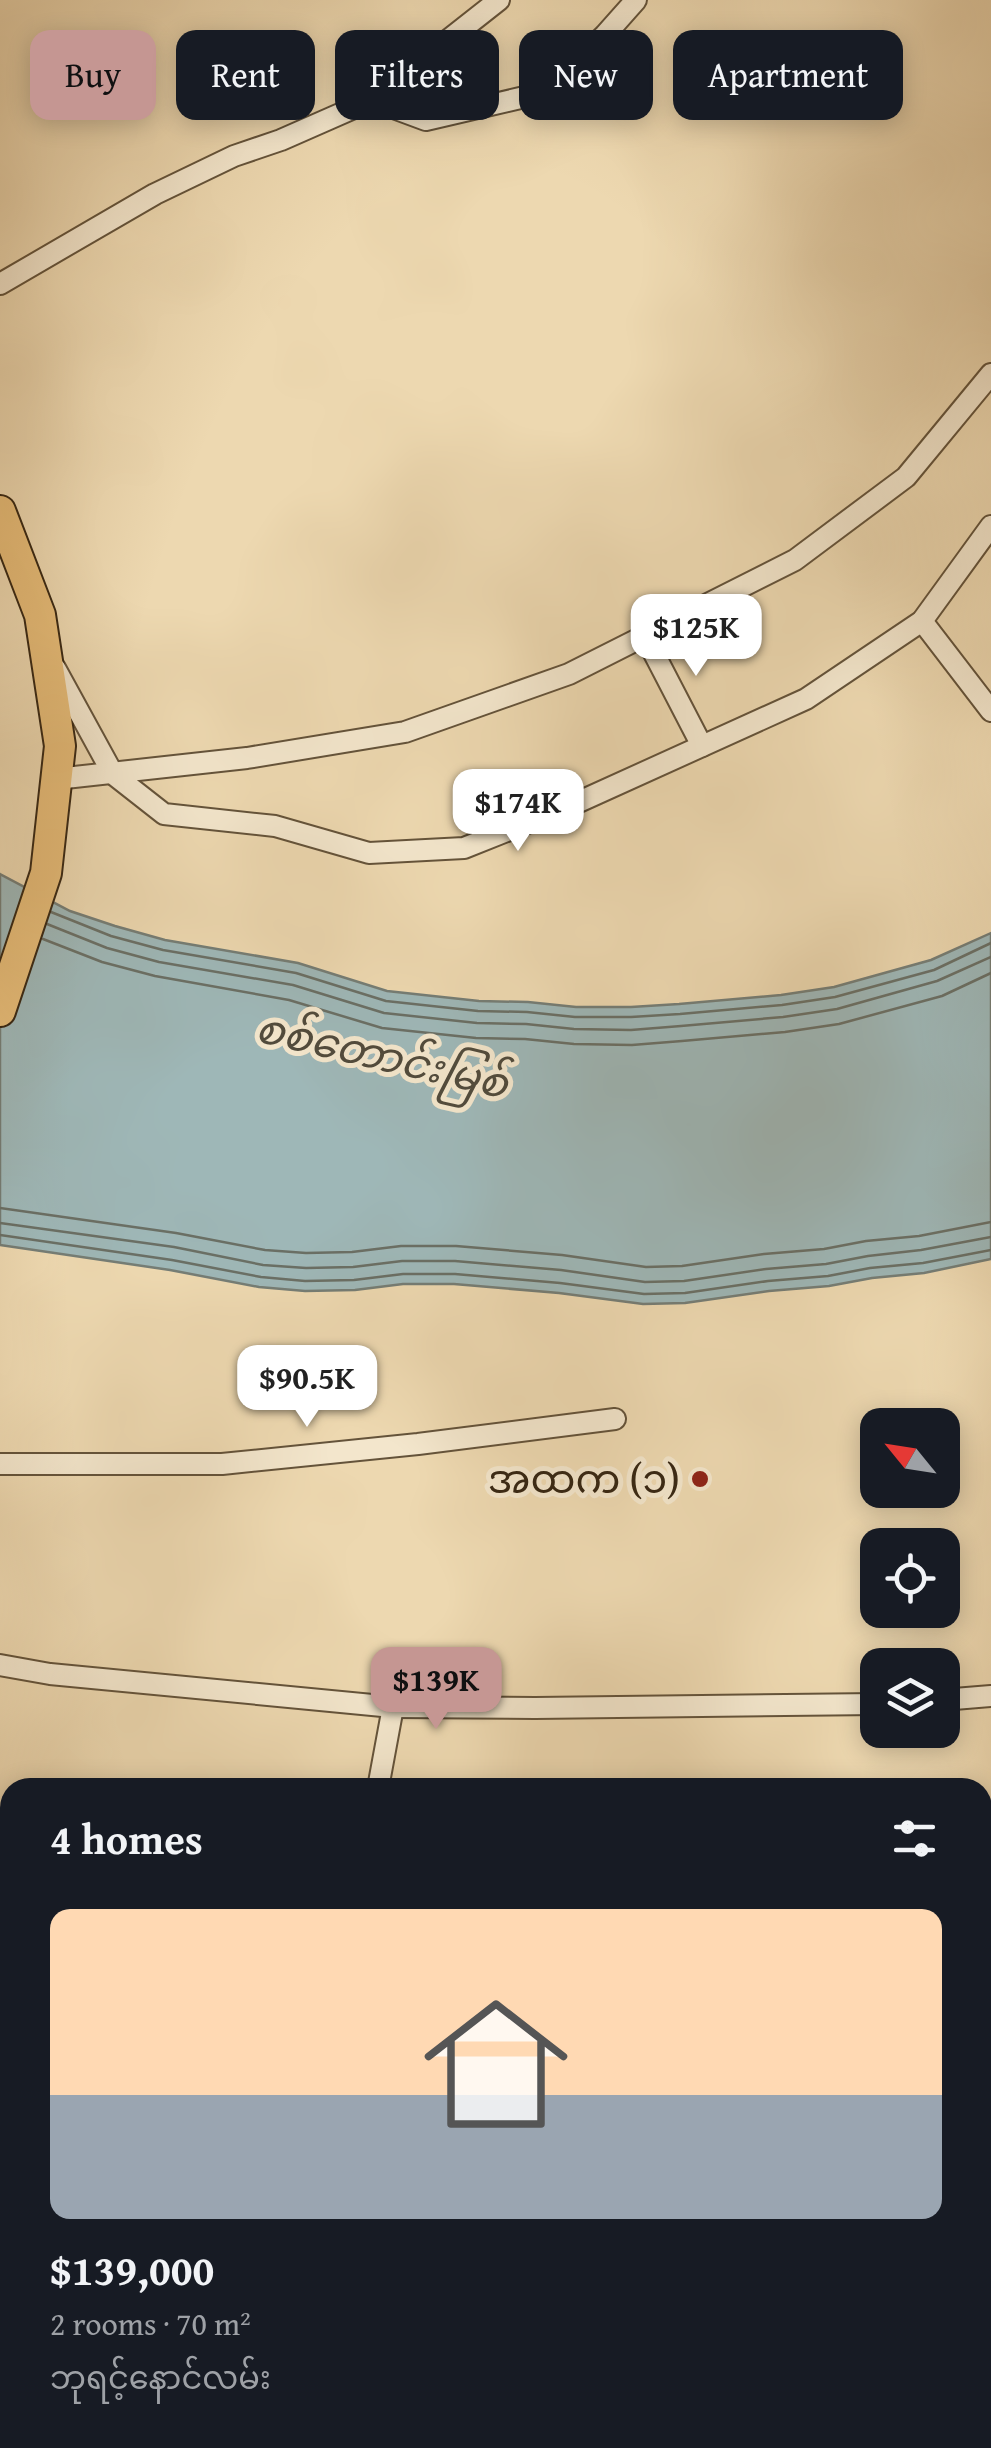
<!DOCTYPE html>
<meta charset="utf-8">
<style>
body{margin:0;font-family:"Gentium Book Plus","Noto Sans Myanmar",serif;background:#20242c;color:#f1f3f6;height:100vh;display:flex;flex-direction:column;font-size:38px;white-space:nowrap}
*{box-sizing:border-box;margin:0}
p{font-size:32px;color:#9ea1a6}
.icon{flex:none;width:55px;height:55px;fill:none;stroke:currentColor;stroke-width:2;stroke-linecap:round;stroke-linejoin:round}
.map{position:relative;flex:1;overflow:hidden}
.drawer{position:absolute;left:0px;top:1778px;width:992px;height:672px;display:flex;flex-direction:column;background:#171b24;border-radius:30px 30px 0 0;box-shadow:0 5px 25px #0003}
.drawer>*{flex:none}
.guide{position:absolute;left:30px;top:30px;width:932px;height:90px;display:flex;gap:20px}
.needle{width:65px;rotate:300deg}
.controls{position:absolute;left:860px;top:1408px;display:grid;gap:20px}
.controls a{display:grid;place-items:center;width:100px;height:100px;border-radius:20px;background:#171b24;box-shadow:0 5px 25px #0003;font-size:50px}
.price{position:absolute;translate:-50% -85px;padding:0 22px;border-radius:20px;background:#fff;color:#222;font-size:32px;line-height:65px;filter:drop-shadow(0 2px 5px #0008)}
.price::after{content:'';position:absolute;left:50%;top:60px;width:30px;height:22px;margin-left:-15px;background:inherit;clip-path:polygon(0 0,100% 0,50% 100%)}
.price.active{background:#c59692;color:#111}
ul{padding:0;list-style:none}
li{display:grid;align-content:center;gap:20px;height:530px;padding:0 50px}
li+li{border-top:2px solid #363941}
li span{display:grid;place-items:center;height:310px;border-radius:20px;color:#555}
li>.icon{margin-inline-start:auto}
span .icon{width:180px;height:180px;fill:#fffc;stroke-width:1}
li b{font-size:42px}
h2{display:flex;justify-content:space-between;align-items:center;height:120px;padding:0 50px;font-size:42px}
.chip{padding:0 35px;border-radius:20px;background:#171b24;box-shadow:0 5px 25px #0003;font-size:35px;line-height:90px}
.chip.active{background:#c59692;color:#111}
.map>svg:first-child{display:block}
</style>
<div class="map">
<svg width="991" height="2448" viewBox="0 0 991 2448">
<rect width="100%" height="100%" fill="#edd8b0"/>
<filter id="stains"><feTurbulence type="fractalNoise" baseFrequency=".002" numOctaves="4"/><feColorMatrix values="0 0 0 0 .2 0 0 0 0 .09 0 0 0 0 .02 0 0 0 .5 -.17"/></filter>
<radialGradient id="worn" r=".72"><stop offset=".6" stop-color="#630" stop-opacity="0"/><stop offset="1" stop-color="#630" stop-opacity=".3"/></radialGradient>
<path fill="#9eb7b7" stroke="#757d75" stroke-width="2.5" d="M 0,874 L 70,911 L 115,926 L 165,940 L 298,963 L 387,991 L 479,1001 L 528,1002 L 576,1007 L 631,1007 L 679,1004 L 781,995 L 834,987 L 931,960 L 991,933 L 991,1259 L 924,1273 L 872,1278 L 829,1286 L 769,1291 L 685,1303 L 643,1304 L 559,1293 L 454,1284 L 403,1284 L 355,1290 L 305,1291 L 259,1287 L 170,1270 L 0,1245 Z"/>
<g fill="none" stroke-linecap="round" stroke-linejoin="round">
<g stroke="#6a6f65" stroke-width="2.5">
<path d="M 51,912 L 111,936 L 163,950 L 296,973 L 386,1001 L 478,1011 L 527,1012 L 575,1017 L 631,1017 L 680,1014 L 782,1005 L 835,997 L 934,970 L 991,943"/>
<path d="M 47,924 L 107,948 L 159,962 L 293,985 L 384,1013 L 477,1023 L 526,1024 L 574,1029 L 631,1030 L 681,1026 L 783,1017 L 837,1009 L 937,981 L 991,957"/>
<path d="M 43,939 L 102,962 L 155,976 L 289,1000 L 382,1028 L 476,1038 L 525,1039 L 574,1044 L 632,1045 L 682,1041 L 785,1032 L 839,1024 L 942,996 L 991,973"/>
<path d="M 0,1208 L 176,1233 L 265,1250 L 306,1253 L 352,1252 L 401,1246 L 456,1246 L 562,1255 L 646,1267 L 682,1266 L 764,1254 L 824,1249 L 866,1241 L 919,1236 L 991,1222"/>
<path d="M 0,1223 L 174,1247 L 263,1265 L 306,1268 L 353,1267 L 402,1261 L 455,1261 L 561,1270 L 645,1282 L 684,1281 L 766,1269 L 826,1264 L 868,1256 L 921,1250 L 991,1237"/>
<path d="M 0,1235 L 172,1260 L 261,1277 L 305,1281 L 354,1280 L 403,1274 L 455,1274 L 560,1283 L 644,1294 L 685,1293 L 768,1281 L 828,1276 L 870,1268 L 923,1263 L 991,1250"/>
</g>
<g stroke="#64533a" stroke-width="24">
<g id="minor">
<path d="M 372,100 L 426,120 L 546,92 L 605,35 L 636,0"/>
<path d="M 0,284 L 155,194 L 234,156 L 281,140 L 372,100 L 499,0"/>
<path d="M 922,621 L 991,711"/>
<path d="M 645,636 L 702,746"/>
<path d="M 55,668 L 113,774 L 164,814 L 275,826 L 369,853 L 464,848 L 572,805 L 806,699 L 922,621 L 991,526"/>
<path d="M 56,779 L 247,758 L 405,732 L 569,674 L 795,560 L 906,477 L 991,374"/>
<path d="M 0,1464 L 222,1464 L 418,1444 L 615,1419"/>
<path d="M 0,1665 L 50,1674 L 393,1707 L 535,1708 L 878,1704"/>
<path d="M 942,1700 L 991,1696"/>
<path d="M 378,1788 L 393,1707"/>
<path d="M 982,2018 L 991,2019"/>
<path d="M 982,2090 L 991,2074"/>
<path d="M 0,2114 L 10,2131"/>
<path d="M 196,2440 L 199,2448"/>
<path d="M 787,2448 L 791,2440"/>
</g>
</g>
<g stroke="#372713" stroke-width="34">
<g id="highway">
<path d="M 0,511 L 40,615 L 60,746 L 46,873 L 0,1011"/>
<path d="M 0,2288 L 10,2290"/>
<path d="M 372,2440 L 390,2448"/>
</g>
</g>
<use href="#minor" stroke="#f3e6cc" stroke-width="20"/>
<use href="#highway" stroke="#e6bc78" stroke-width="30"/>
</g>
<circle fill="#8f2418" stroke="#f3e6cc" stroke-width="4" cx="700" cy="1479" r="10"/>
<g text-anchor="middle" stroke-width="10" stroke-linejoin="round" paint-order="stroke">
<g font-size="40" fill="#372713" stroke="#f3e6cc" text-anchor="end">
<text x="680" y="1493">အထက (၁)</text>
</g>
<g font-size="42" font-style="italic" fill="#514b3c" stroke="#f3e6cc">
<text transform="translate(382 1055) rotate(13)" y="15">စစ်တောင်းမြစ်</text>
</g>
</g>
<rect width="100%" height="100%" filter="url(#stains)"/>
<rect width="100%" height="100%" fill="url(#worn)"/>
</svg>
<div class="controls">
<a><svg class="needle" viewBox="-14 -14 28 28"><path d="M0-13l5 13h-10z" fill="#e53935"/><path d="M0 13l5-13h-10z" fill="#9ea1a6"/></svg></a>
<a><svg class="icon" aria-label="locate" viewBox="0 0 24 24"><circle cx="12" cy="12" r="6"/><path d="M12 2v4M12 18v4M2 12h4M18 12h4"/></svg></a>
<a><svg class="icon" aria-label="layers" viewBox="0 0 24 24"><path d="M12 4l9 5-9 5-9-5zM3 14l9 5 9-5"/></svg></a>
</div>
<b class="price" style="left:696px;top:679px">$125K</b>
<b class="price" style="left:518px;top:854px">$174K</b>
<b class="price" style="left:307px;top:1430px">$90.5K</b>
<b class="price active" style="left:436px;top:1732px">$139K</b>
<div class="guide">
<a class="chip active">Buy</a>
<a class="chip">Rent</a>
<a class="chip">Filters</a>
<a class="chip">New</a>
<a class="chip">Apartment</a>
</div>
<section class="drawer">
<h2>4 homes<svg class="icon" aria-label="filters" viewBox="0 0 24 24"><path d="M4 7h16M4 17h16"/><circle cx="9" cy="7" r="2"/><circle cx="15" cy="17" r="2"/></svg></h2>
<ul>
<li><span style="background:linear-gradient(#ffd9b3 60%,#9aa5b1 0)"><svg class="icon" aria-label="home" viewBox="0 0 24 24"><path d="M3 11l9-7 9 7M6 9v11h12V9"/></svg></span><div><b>$139,000</b><p>2 rooms · 70 m²</p><p>ဘုရင့်နောင်လမ်း</p></div></li>
</ul>
</section>
</div>
